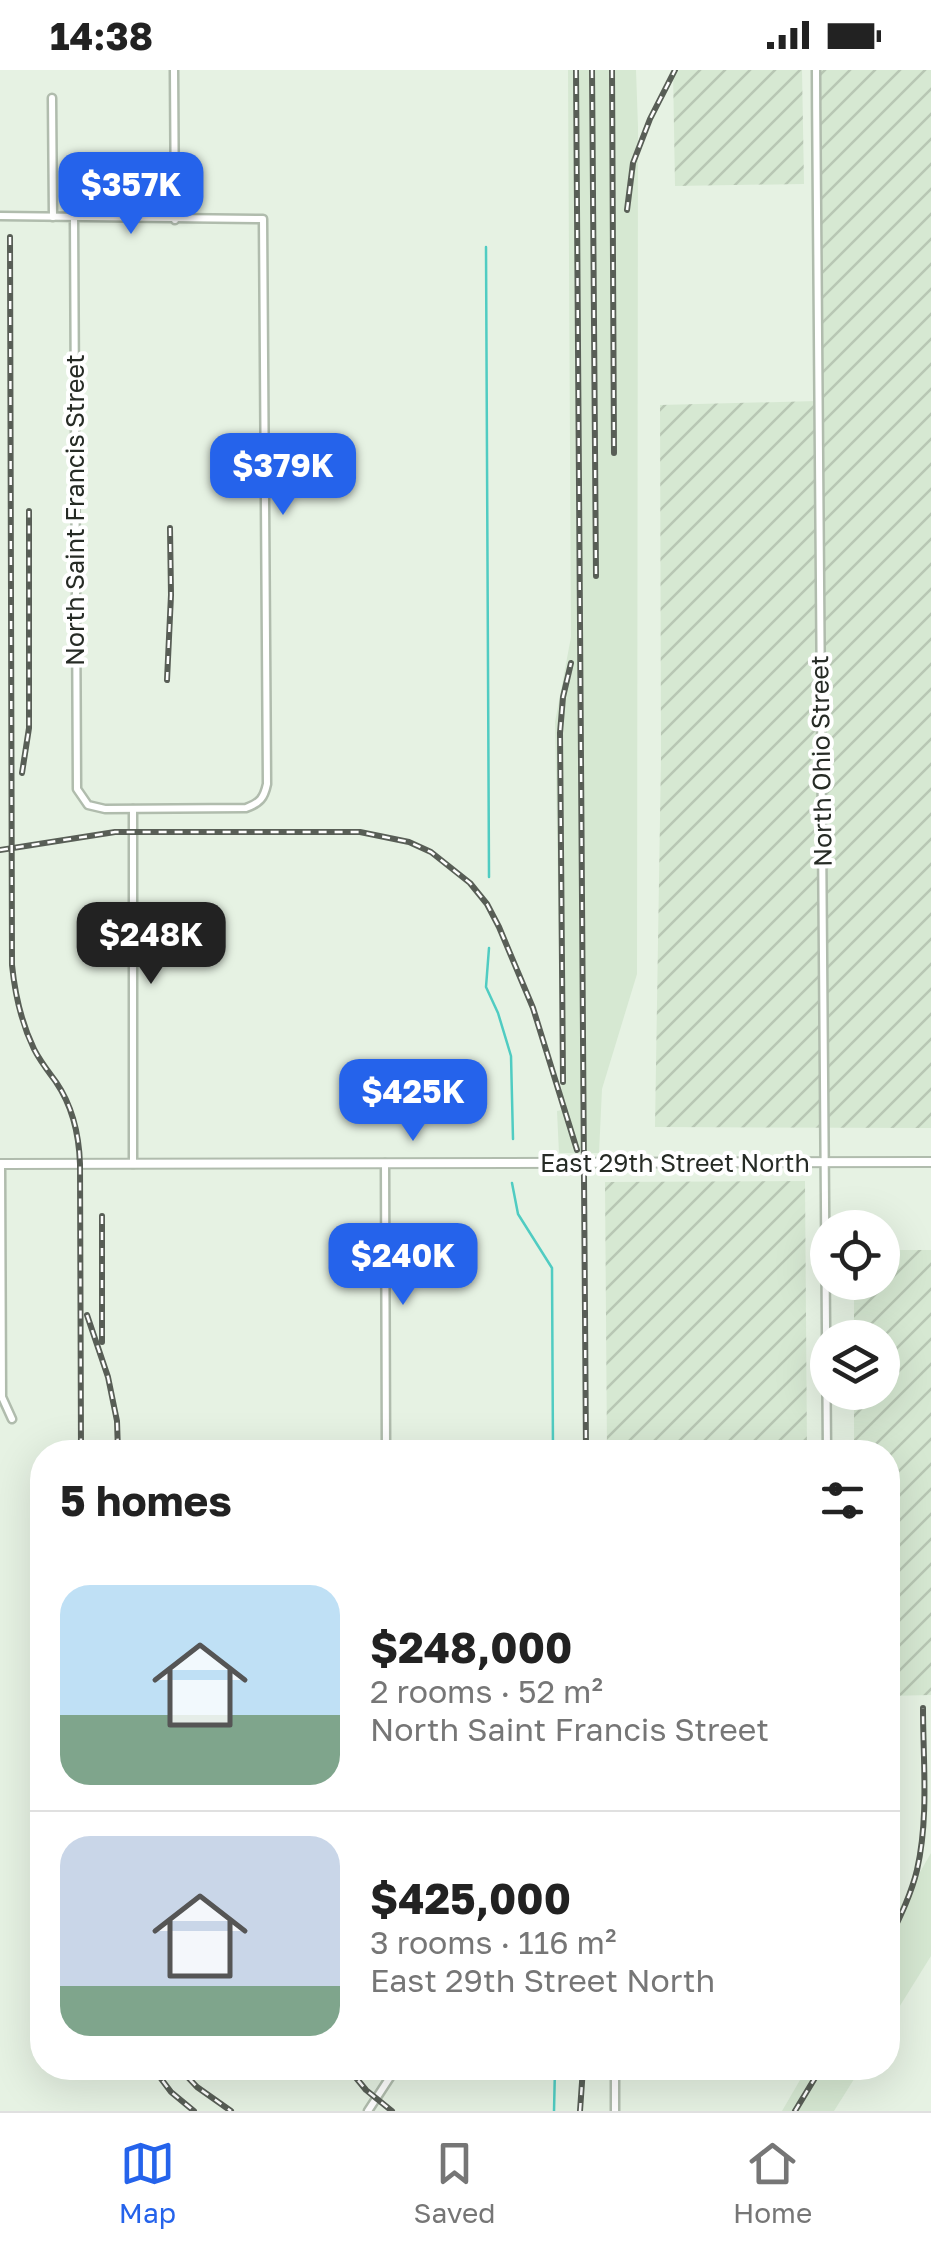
<!DOCTYPE html>
<meta charset="utf-8">
<style>
body{margin:0;font-family:"Golos Text",sans-serif;background:#f6f6f6;color:#222;height:100vh;display:flex;flex-direction:column;font-size:38px;white-space:nowrap}
*{box-sizing:border-box;margin:0}
p{font-size:32px;color:#767676}
.icon{flex:none;width:55px;height:55px;fill:none;stroke:currentColor;stroke-width:2;stroke-linecap:round;stroke-linejoin:round}
.map{position:relative;flex:1;overflow:hidden}
.panel{position:absolute;left:30px;top:1370px;width:870px;height:640px;display:flex;flex-direction:column;background:#fff;border-radius:40px;box-shadow:0 10px 40px #0002}
.panel>*{flex:none}
.controls{position:absolute;left:810px;top:1140px;display:grid;gap:20px}
.controls a{display:grid;place-items:center;width:90px;height:90px;border-radius:50%;background:#fff;box-shadow:0 10px 40px #0002;font-size:50px}
.price{position:absolute;translate:-50% -85px;padding:0 22px;border-radius:20px;background:#2563eb;color:#fff;font-size:32px;line-height:65px;filter:drop-shadow(0 2px 5px #0008)}
.price::after{content:'';position:absolute;left:50%;top:60px;width:30px;height:22px;margin-left:-15px;background:inherit;clip-path:polygon(0 0,100% 0,50% 100%)}
.price.selected{background:#222;color:#fff}
ul{padding:0;list-style:none}
li{display:flex;align-items:center;gap:30px;height:250px;padding:0 30px}
li+li{border-top:2px solid #e0e0e0}
li span{display:grid;place-items:center;flex:none;width:280px;height:200px;border-radius:30px;color:#555}
li>.icon{margin-inline-start:auto}
span .icon{width:120px;height:120px;fill:#fffc;stroke-width:1}
li b{font-size:42px}
h2{display:flex;justify-content:space-between;align-items:center;height:120px;padding:0 30px;font-size:42px}
.status{display:flex;justify-content:space-between;align-items:center;height:70px;padding:0 50px;background:#fff;direction:ltr}
.status svg{height:28px;fill:currentColor}
.tab-bar{display:flex;justify-content:space-around;align-items:center;height:140px;border-top:2px solid #e0e0e0;background:#fff;font-size:28px;color:#767676}
.tab-bar a{display:grid;justify-items:center;gap:5px}
.tab-bar .selected{color:#2563eb}
.map>svg:first-child{display:block}
</style>
<div class="status"><b>14:38</b><svg viewBox="0 0 49 12"><path d="M0 12V9h3v3zM5 12V6h3v6zM10 12V3h3v9zM15 12V0h3v12zM26 1h20v11H26zM47 4h2v5h-2z"/></svg></div>
<div class="map">
<svg width="931" height="2041" viewBox="0 0 931 2041">
<defs>
<pattern id="industrial-furrows" width="10" height="10" patternUnits="userSpaceOnUse" patternTransform="scale(2.5)"><rect width="10" height="10" fill="#d6e8d2"/><path d="M-1 1l2-2M0 10L10 0M9 11l2-2" fill="none" stroke="#b8c7b4"/></pattern>
</defs>
<rect width="100%" height="100%" fill="#e6f2e3"/>
<g fill="#d6e8d2">
<path d="M 568,0 L 636,0 L 638,57 L 637,904 L 602,1019 L 599,1083 L 559,1083 L 557,1041 L 562,1040 L 555,652 L 571,567 Z"/>
<path d="M 931,1783 L 931,1886 L 888,1955 L 888,1858 Z"/>
<path d="M 807,1998 L 861,1998 L 834,2041 L 782,2041 Z"/>
</g>
<g fill="url(#industrial-furrows)">
<path d="M 673,0 L 802,0 L 804,114 L 675,116 Z"/>
<path d="M 816,0 L 931,0 L 931,1058 L 655,1057 L 661,687 L 660,335 L 817,331 Z"/>
<path d="M 805,1111 L 807,1382 L 607,1382 L 605,1112 Z"/>
<path d="M 883,1180 L 931,1180 L 931,1625 L 888,1626 L 888,1382 L 854,1382 L 854,1323 L 882,1322 L 882,1268 L 854,1267 L 854,1213 L 882,1212 Z"/>
</g>
<g fill="none" stroke-linecap="round" stroke-linejoin="round">
<g stroke="#50ccc2" stroke-width="2.5">
<path d="M 486,177 L 489,807"/>
<path d="M 489,878 L 486,917 L 498,943 L 511,986 L 513,1069"/>
<path d="M 512,1113 L 518,1144 L 552,1198 L 553,1382"/>
<path d="M 554,2041 L 555,1998"/>
</g>
<g stroke="#b0bcad" stroke-width="11">
<g id="minor">
<path d="M 174,0 L 175,150"/>
<path d="M 816,0 C 818,461 826,922 827,1382"/>
<path d="M 52,28 L 53,147"/>
<path d="M 0,146 L 263,149 L 267,714 C 264,728 260,733 246,738 L 105,739 L 88,735 L 77,719 L 74,147"/>
<path d="M 385,1093 L 386,1382"/>
<path d="M 1,1094 L 2,1327 L 12,1349"/>
<path d="M 133,1094 L 133,739"/>
<path d="M 615,1998 L 615,2041"/>
<path d="M 368,2041 L 396,1998"/>
</g>
</g>
<g stroke="#b0bcad" stroke-width="12">
<path id="tertiary" d="M 0,1094 L 931,1092"/>
</g>
<use href="#minor" stroke="#fff" stroke-width="6"/>
<use href="#tertiary" stroke="#fff" stroke-width="8"/>
<g stroke="#585e56" stroke-width="6">
<g id="rail">
<path d="M 576,0 L 586,1382"/>
<path d="M 592,0 L 596,506"/>
<path d="M 612,0 L 614,383"/>
<path d="M 627,140 L 633,93 L 650,49 L 675,0"/>
<path d="M 10,167 L 12,895 C 15,925 21,952 34,979 C 40,991 48,1001 56,1012 C 73,1037 79,1064 80,1094 L 81,1382"/>
<path d="M 167,610 L 171,525 L 170,458"/>
<path d="M 22,703 L 29,658 L 29,441"/>
<path d="M 0,780 L 115,762 L 360,762 L 409,772 L 431,782 L 470,813 L 487,834 L 499,857 L 533,938 L 577,1080"/>
<path d="M 563,1012 L 560,663 L 563,627 L 571,593"/>
<path d="M 102,1146 L 102,1272"/>
<path d="M 87,1245 L 108,1307 L 117,1351 L 118,1382"/>
<path d="M 888,1872 C 899,1849 911,1825 917,1800 C 929,1748 923,1691 923,1638"/>
<path d="M 153,1998 L 171,2022 L 194,2041"/>
<path d="M 179,1998 L 197,2017 L 231,2041"/>
<path d="M 348,1998 L 366,2020 L 392,2041"/>
<path d="M 580,2041 L 583,1998"/>
<path d="M 795,2041 L 821,1998"/>
</g>
</g>
<use href="#rail" stroke="#fff" stroke-width="2.5" stroke-dasharray="8" stroke-linecap="butt"/>
</g>
<g text-anchor="middle" stroke-width="8" stroke-linejoin="round" paint-order="stroke">
<g font-size="25" fill="#262b25" stroke="#fff">
<text transform="translate(75 440) rotate(-90)" y="9">North Saint Francis Street</text>
<text transform="translate(821 691) rotate(-91)" y="9">North Ohio Street</text>
<text x="675" y="1102">East 29th Street North</text>
</g>
</g>
</svg>
<div class="controls">
<a><svg class="icon" aria-label="locate" viewBox="0 0 24 24"><circle cx="12" cy="12" r="6"/><path d="M12 2v4M12 18v4M2 12h4M18 12h4"/></svg></a>
<a><svg class="icon" aria-label="layers" viewBox="0 0 24 24"><path d="M12 4l9 5-9 5-9-5zM3 14l9 5 9-5"/></svg></a>
</div>
<b class="price" style="left:131px;top:167px">$357K</b>
<b class="price" style="left:283px;top:448px">$379K</b>
<b class="price selected" style="left:151px;top:917px">$248K</b>
<b class="price" style="left:413px;top:1074px">$425K</b>
<b class="price" style="left:403px;top:1238px">$240K</b>
<section class="panel">
<h2>5 homes<svg class="icon" aria-label="filters" viewBox="0 0 24 24"><path d="M4 7h16M4 17h16"/><circle cx="9" cy="7" r="2"/><circle cx="15" cy="17" r="2"/></svg></h2>
<ul>
<li><span style="background:linear-gradient(#bfe0f5 65%,#7fa58c 0)"><svg class="icon" aria-label="home" viewBox="0 0 24 24"><path d="M3 11l9-7 9 7M6 9v11h12V9"/></svg></span><div><b>$248,000</b><p>2 rooms · 52 m²</p><p>North Saint Francis Street</p></div></li>
<li><span style="background:linear-gradient(#c9d6e8 75%,#7fa58c 0)"><svg class="icon" aria-label="home" viewBox="0 0 24 24"><path d="M3 11l9-7 9 7M6 9v11h12V9"/></svg></span><div><b>$425,000</b><p>3 rooms · 116 m²</p><p>East 29th Street North</p></div></li>
</ul>
</section>
</div>
<nav class="tab-bar">
<a class="selected"><svg class="icon" aria-label="map" viewBox="0 0 24 24"><path d="M3 6l6-2 6 2 6-2v14l-6 2-6-2-6 2zM9 4v14M15 6v14"/></svg>Map</a>
<a><svg class="icon" aria-label="saved" viewBox="0 0 24 24"><path d="M7 4h10v16l-5-4-5 4z"/></svg>Saved</a>
<a><svg class="icon" aria-label="home" viewBox="0 0 24 24"><path d="M3 11l9-7 9 7M6 9v11h12V9"/></svg>Home</a>
</nav>
